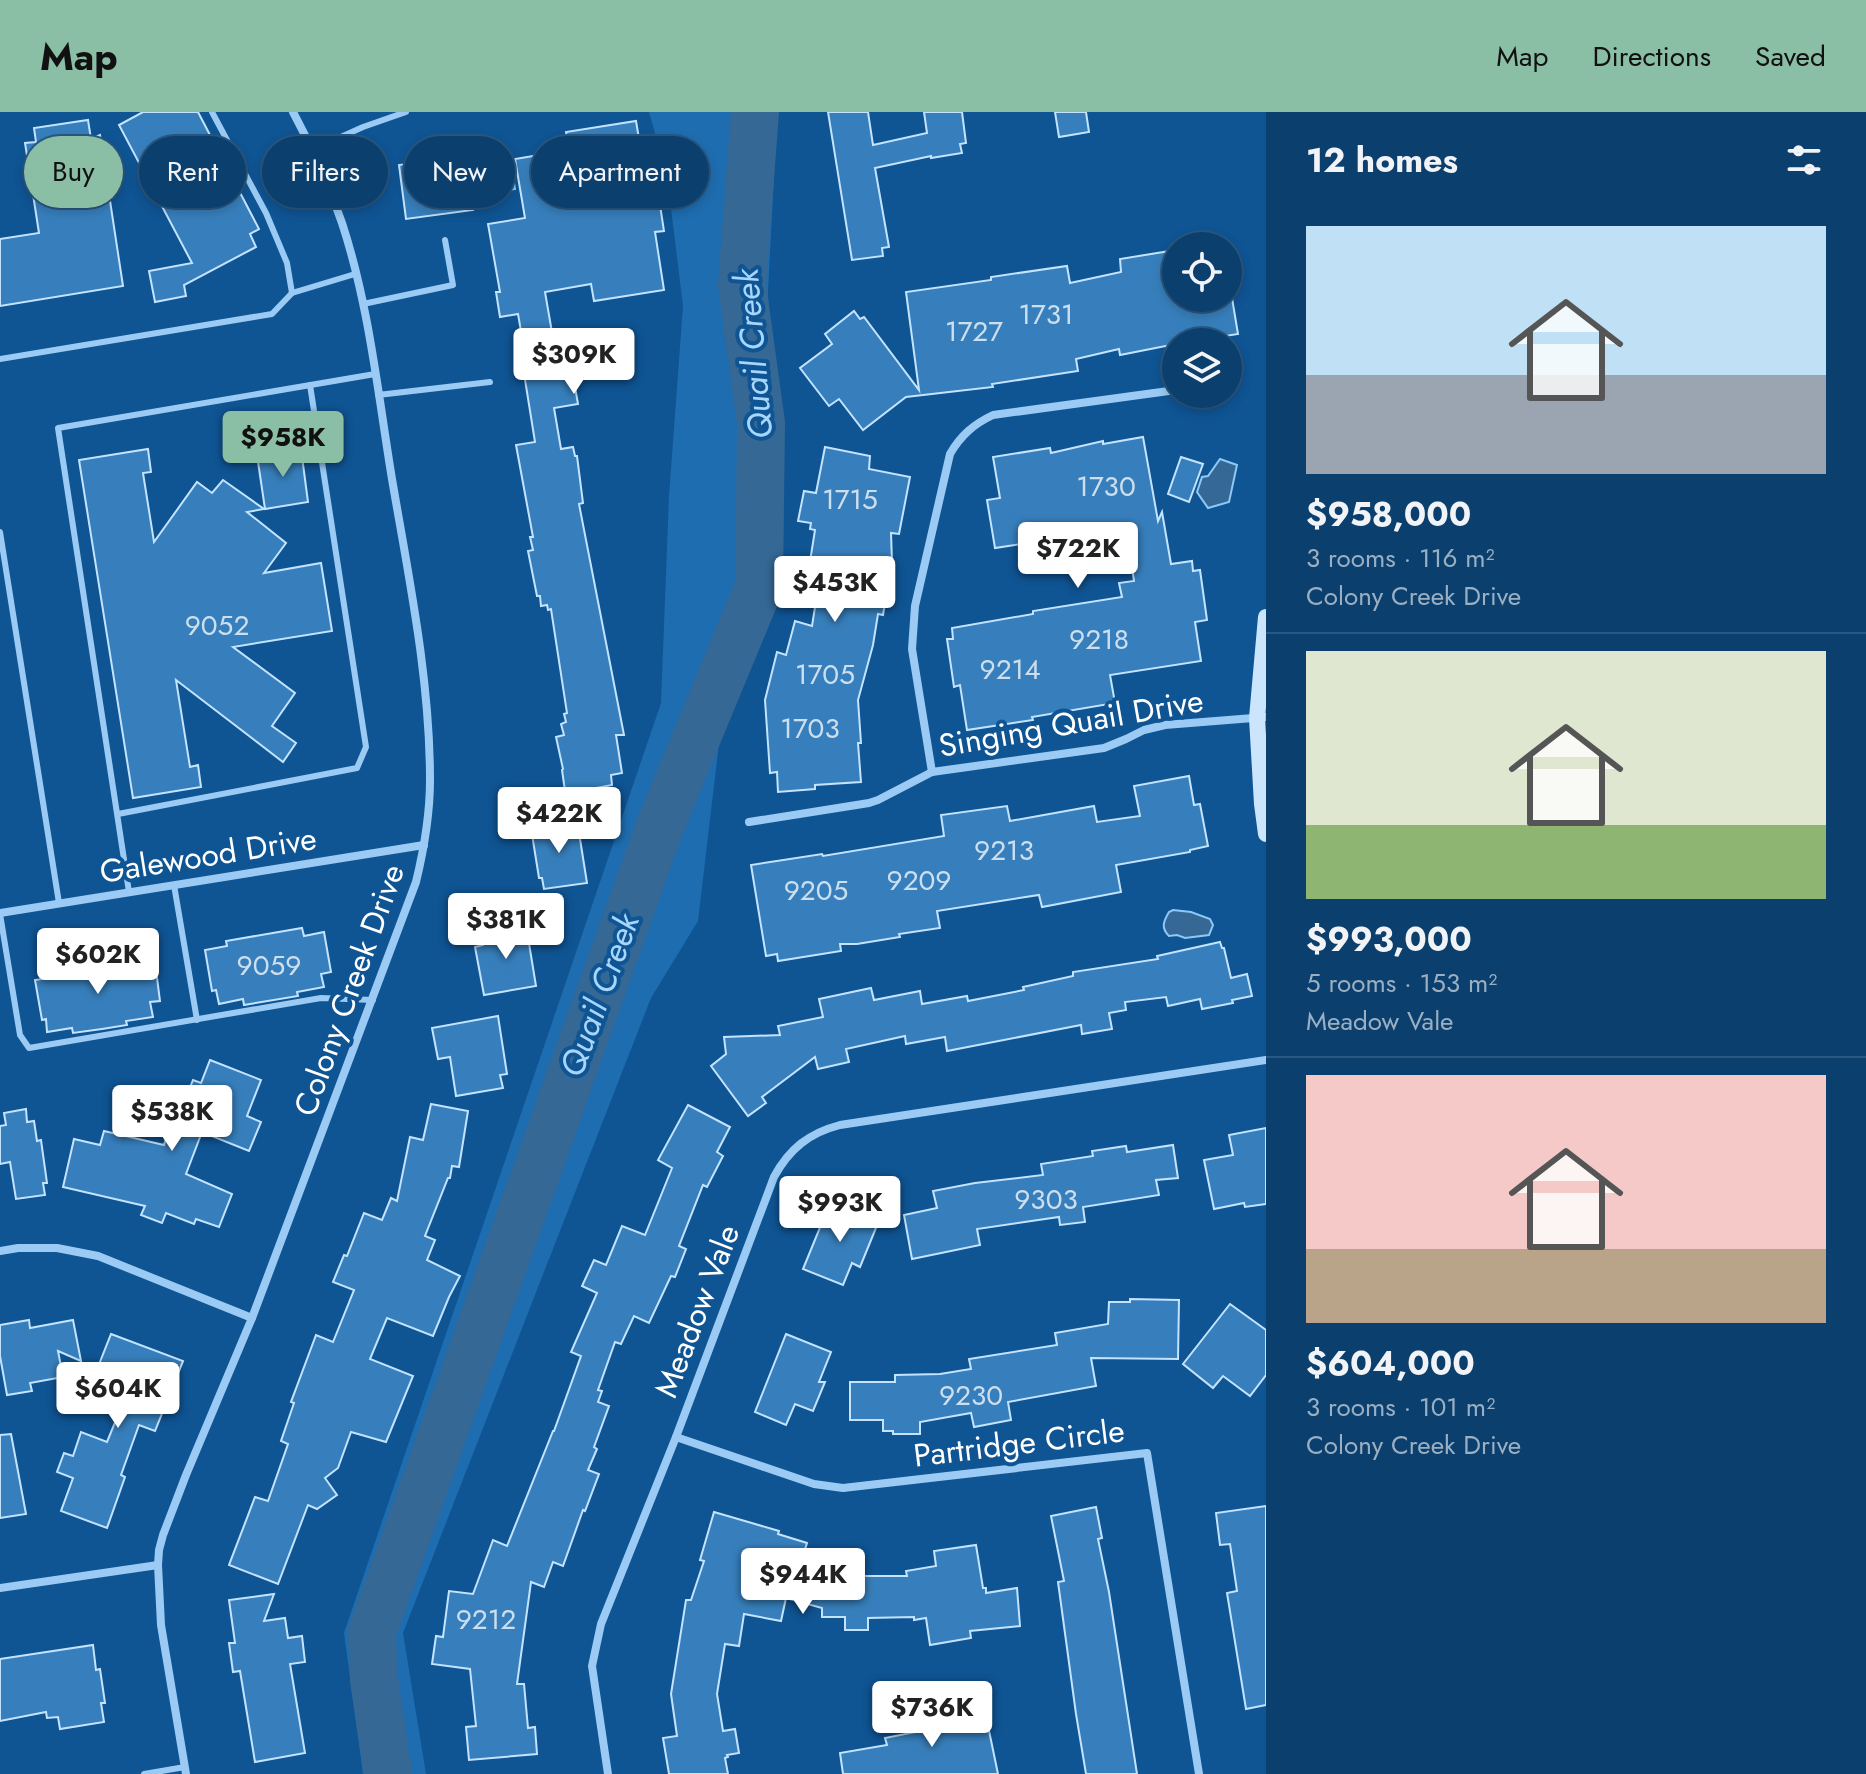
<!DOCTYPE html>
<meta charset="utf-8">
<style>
body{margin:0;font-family:Jost,sans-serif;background:#144673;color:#f1f3f6;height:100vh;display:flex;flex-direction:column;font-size:30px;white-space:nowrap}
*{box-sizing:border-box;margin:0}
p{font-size:26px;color:#9aafc2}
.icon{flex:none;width:44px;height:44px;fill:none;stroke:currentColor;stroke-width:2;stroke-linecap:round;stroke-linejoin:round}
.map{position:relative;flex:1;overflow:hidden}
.drawer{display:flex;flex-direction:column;background:#0b3f6e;width:600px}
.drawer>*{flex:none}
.banner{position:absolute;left:24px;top:24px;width:760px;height:72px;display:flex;gap:16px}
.buttons{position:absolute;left:1162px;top:120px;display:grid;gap:16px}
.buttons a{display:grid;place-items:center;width:80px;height:80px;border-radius:50%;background:#0b3f6e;box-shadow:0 4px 12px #0003,0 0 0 2px #2b5881;font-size:40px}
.price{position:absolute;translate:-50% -68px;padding:0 18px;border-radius:8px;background:#fff;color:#222;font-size:26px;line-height:52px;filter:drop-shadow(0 2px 4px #0008)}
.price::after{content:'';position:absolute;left:50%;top:48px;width:24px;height:18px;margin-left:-12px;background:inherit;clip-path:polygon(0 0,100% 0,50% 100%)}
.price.on{background:#8abfa5;color:#111}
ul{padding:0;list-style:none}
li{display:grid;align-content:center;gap:16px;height:424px;padding:0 40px}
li+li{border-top:2px solid #2b5881}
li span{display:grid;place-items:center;height:248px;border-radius:0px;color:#555}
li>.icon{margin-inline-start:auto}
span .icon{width:144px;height:144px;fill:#fffc;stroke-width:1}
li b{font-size:34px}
h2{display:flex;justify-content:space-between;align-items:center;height:96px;padding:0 40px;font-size:34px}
.pill{padding:0 28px;border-radius:36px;background:#0b3f6e;box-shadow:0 4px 12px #0003,0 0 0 2px #2b5881;font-size:28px;line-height:72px}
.pill.on{background:#8abfa5;color:#111}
header{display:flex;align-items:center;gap:48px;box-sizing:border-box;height:112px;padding:0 40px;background:#8abfa5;color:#111}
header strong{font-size:38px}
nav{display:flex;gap:44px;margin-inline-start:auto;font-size:28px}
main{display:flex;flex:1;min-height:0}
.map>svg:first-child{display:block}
</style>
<header>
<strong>Map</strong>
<nav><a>Map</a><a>Directions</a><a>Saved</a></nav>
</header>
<main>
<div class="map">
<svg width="1266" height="1662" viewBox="0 0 1266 1662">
<rect width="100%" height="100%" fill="#0f5493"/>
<path fill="#1e6db0" d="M 649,0 L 770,0 L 776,27 L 768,180 L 777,446 L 720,623 L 698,809 L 651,886 L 403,1521 L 426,1662 L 363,1662 L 344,1521 L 661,591 L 669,384 L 683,194 L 667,64 Z"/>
<g fill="#356895" stroke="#8dc8f7" stroke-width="2">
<path d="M 509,40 L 515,77 L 497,80 L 491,43 Z"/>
<path d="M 1220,347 L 1237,353 L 1229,390 L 1208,396 L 1197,380 L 1202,365 L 1208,364 Z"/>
<path d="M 1173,798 L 1191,800 L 1210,807 L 1213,813 L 1209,823 L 1185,826 L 1177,823 L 1169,824 C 1161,816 1163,810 1169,800 Z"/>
</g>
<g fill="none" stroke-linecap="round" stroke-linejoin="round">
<path stroke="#356895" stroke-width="48" d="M 388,1662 L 374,1568 L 372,1520 L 660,714 L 759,475 L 761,311 L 742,173 L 755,0"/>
</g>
<g fill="#377fbc" stroke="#c3e3fe" stroke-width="2">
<path d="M 143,0 L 198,0 L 259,117 L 250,122 L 256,135 L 184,173 L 186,184 L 155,190 L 149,159 L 192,151 L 119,13 Z"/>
<path d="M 828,0 L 868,0 L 873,33 L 927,21 L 924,0 L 962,0 L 966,31 L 960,32 L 962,41 L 931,46 L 931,44 L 875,56 L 889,135 L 882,136 L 883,144 L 852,148 Z"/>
<path d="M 1055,0 L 1086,0 L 1089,20 L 1059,25 Z"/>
<path d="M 88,8 L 91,27 L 100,23 L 123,174 L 0,194 L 0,127 L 39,121 L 25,31 L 36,30 L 34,16 Z"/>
<path d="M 636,9 L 646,68 L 656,67 L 664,119 L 655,120 L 664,178 L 594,189 L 591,172 L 545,180 L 554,232 L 567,230 L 578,292 L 554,296 L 561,337 L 573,335 L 575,344 L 577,344 L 583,391 L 579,392 L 624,623 L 616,623 L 622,661 L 611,663 L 612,673 L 591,677 L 592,682 L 566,686 L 562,658 L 563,657 L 556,625 L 564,623 L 561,612 L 566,610 L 564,602 L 567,601 L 551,497 L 548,498 L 547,493 L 541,494 L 540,484 L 537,484 L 528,439 L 533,438 L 530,425 L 533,425 L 516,333 L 535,330 L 522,249 L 526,248 L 518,202 L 500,205 L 496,180 L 500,180 L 488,112 L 525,106 L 515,47 L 569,38 L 566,20 Z"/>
<path d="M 467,44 L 473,98 L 406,107 L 399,53 Z"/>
<path d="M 1176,138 L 1176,186 L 1232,186 L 1238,222 L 1188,230 L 1176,230 L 1176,232 L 1120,243 L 1119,237 L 1076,247 L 1078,259 L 992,272 L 993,275 L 906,285 L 863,318 L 839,287 L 829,294 L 800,256 L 832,232 L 825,222 L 854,199 L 860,207 L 864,205 L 919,278 L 906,180 L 991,168 L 991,165 L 1067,154 L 1070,171 L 1121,160 L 1120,147 Z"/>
<path d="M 1143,325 L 1158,409 L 1162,400 L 1171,452 L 1192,449 L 1193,459 L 1200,458 L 1207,508 L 1195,510 L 1201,549 L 1110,563 L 1115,591 L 1032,605 L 1033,608 L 967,618 L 960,573 L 954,575 L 947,527 L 953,527 L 952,516 L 1033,502 L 1033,499 L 1122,485 L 1119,471 L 1134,469 L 1127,420 L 1072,430 L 1073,434 L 1049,438 L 1047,428 L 995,436 L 987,388 L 1000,386 L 993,345 L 1050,336 L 1051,341 L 1103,329 L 1103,332 Z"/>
<path d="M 825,335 L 870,344 L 869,357 L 910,365 L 899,422 L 891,421 L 892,450 L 883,503 L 878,502 L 873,533 L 858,588 L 861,631 L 858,631 L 861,670 L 815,673 L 815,677 L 778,680 L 777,660 L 770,661 L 765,588 L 777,540 L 786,543 L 795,509 L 812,514 L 820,464 L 808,462 L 815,418 L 810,417 L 811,411 L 798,409 L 804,379 L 816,381 Z"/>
<path d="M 148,337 L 151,360 L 143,361 L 154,430 L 197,370 L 212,381 L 223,368 L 264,397 L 247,400 L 286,431 L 264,461 L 321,451 L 332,519 L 233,535 L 295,581 L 272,614 L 296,631 L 283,650 L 176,568 L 190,655 L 198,653 L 201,675 L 133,686 L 79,348 Z"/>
<path d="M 301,337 L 308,390 L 265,397 L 257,343 Z"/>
<path d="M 1181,345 L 1203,352 L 1189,390 L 1168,382 Z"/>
<path d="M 1189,664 L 1194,693 L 1200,692 L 1208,734 L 1190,738 L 1190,740 L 1116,753 L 1121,780 L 1042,795 L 1039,783 L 937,799 L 940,816 L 899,822 L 900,825 L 857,832 L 840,832 L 841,839 L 778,849 L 777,842 L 766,844 L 751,753 L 822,742 L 823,744 L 944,724 L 941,703 L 1007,694 L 1010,709 L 1094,694 L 1097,710 L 1140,704 L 1134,674 Z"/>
<path d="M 577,708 L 587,771 L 544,777 L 542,766 L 539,766 L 531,716 Z"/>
<path d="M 526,813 L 536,874 L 484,883 L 475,835 L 483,833 L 481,821 Z"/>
<path d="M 302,816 L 304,824 L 324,820 L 331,860 L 321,862 L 324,875 L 297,880 L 298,884 L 244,893 L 243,887 L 219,892 L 216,878 L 212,879 L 205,838 L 227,834 L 226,829 Z"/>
<path d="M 1220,830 L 1222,836 L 1224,836 L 1231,866 L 1247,862 L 1252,884 L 1232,888 L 1233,891 L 1202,897 L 1200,887 L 1168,894 L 1166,885 L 1125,890 L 1126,898 L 1109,901 L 1112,917 L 1082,922 L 1081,913 L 947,939 L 945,925 L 906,932 L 905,924 L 846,937 L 849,950 L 818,957 L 815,945 L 762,985 L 766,991 L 748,1004 L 711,954 L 726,942 L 724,925 L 780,923 L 778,914 L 823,905 L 819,887 L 871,876 L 874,888 L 920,879 L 922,892 L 967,884 L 968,889 L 1024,878 L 1023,875 L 1073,864 L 1073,860 L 1158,847 L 1157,844 Z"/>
<path d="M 131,846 L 132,853 L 155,850 L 160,889 L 150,890 L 153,905 L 126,909 L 127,913 L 102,917 L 73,921 L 72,916 L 47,920 L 46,907 L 42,908 L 35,868 L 56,865 L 55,857 Z"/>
<path d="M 498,904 L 507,962 L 500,963 L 503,976 L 456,984 L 450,945 L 438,947 L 432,916 Z"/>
<path d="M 210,948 L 261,968 L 247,1004 L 261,1010 L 249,1039 L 202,1020 L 186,1062 L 232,1082 L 219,1115 L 196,1107 L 194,1112 L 166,1101 L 162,1111 L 141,1103 L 145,1094 L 63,1075 L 74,1027 L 100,1033 L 104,1019 L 164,1033 L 168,1019 L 172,1020 L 193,968 L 201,971 Z"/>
<path d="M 431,992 L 468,999 L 459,1055 L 452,1054 L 450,1066 L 448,1066 L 425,1124 L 435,1128 L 427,1148 L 460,1164 L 449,1185 L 433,1224 L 387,1206 L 370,1247 L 413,1264 L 386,1330 L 351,1320 L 338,1356 L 325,1366 L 337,1383 L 317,1397 L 308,1393 L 278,1472 L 229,1453 L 255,1385 L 268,1389 L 288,1332 L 281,1329 L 294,1291 L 291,1290 L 316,1223 L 333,1230 L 354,1178 L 333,1170 L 344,1143 L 347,1144 L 364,1101 L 382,1108 L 391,1086 L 397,1089 L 410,1025 L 423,1028 Z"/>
<path d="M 688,993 L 730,1015 L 717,1040 L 723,1044 L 707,1075 L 703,1073 L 679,1134 L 686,1137 L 675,1165 L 671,1164 L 649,1211 L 634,1204 L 621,1232 L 615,1230 L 598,1278 L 602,1279 L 598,1290 L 609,1294 L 594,1335 L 597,1337 L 588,1358 L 599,1362 L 585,1399 L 583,1398 L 563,1454 L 553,1450 L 544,1475 L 531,1470 L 517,1572 L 524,1572 L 528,1616 L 535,1615 L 537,1642 L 469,1648 L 466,1615 L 476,1614 L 470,1557 L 432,1552 L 436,1524 L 443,1525 L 449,1479 L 473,1482 L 493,1428 L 507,1434 L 553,1319 L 554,1319 L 581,1244 L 571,1240 L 597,1181 L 582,1174 L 594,1148 L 606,1153 L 622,1114 L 645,1123 L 672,1056 L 658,1048 Z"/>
<path d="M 26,997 L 27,1010 L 34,1009 L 37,1029 L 41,1028 L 47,1071 L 43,1071 L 45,1083 L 16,1087 L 10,1050 L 0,1052 L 0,1014 L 6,1013 L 4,1001 Z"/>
<path d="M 1266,1016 L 1266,1092 L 1245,1095 L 1244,1091 L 1214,1097 L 1204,1048 L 1233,1043 L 1229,1023 Z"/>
<path d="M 1173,1033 L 1178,1066 L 1156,1068 L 1159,1083 L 1083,1095 L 1085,1110 L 1060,1113 L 1059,1105 L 977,1117 L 980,1133 L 912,1147 L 904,1103 L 937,1096 L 933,1079 L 975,1071 L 1043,1063 L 1041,1052 L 1093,1044 L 1092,1039 L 1126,1034 L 1127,1040 Z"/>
<path d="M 830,1091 L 878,1111 L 860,1155 L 852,1151 L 843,1173 L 803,1157 Z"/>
<path d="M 1130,1187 L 1179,1188 L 1178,1247 L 1091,1246 L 1096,1274 L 1008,1290 L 1011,1308 L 974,1315 L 971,1301 L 920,1310 L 920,1322 L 893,1322 L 893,1319 L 883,1319 L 883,1308 L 850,1308 L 850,1270 L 895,1270 L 895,1263 L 940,1262 L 971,1257 L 969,1247 L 1057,1233 L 1055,1221 L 1108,1212 L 1109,1190 L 1130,1190 Z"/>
<path d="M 1230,1192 L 1266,1218 L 1266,1263 L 1250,1284 L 1223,1264 L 1213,1276 L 1183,1252 Z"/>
<path d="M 29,1208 L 30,1216 L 73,1208 L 81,1249 L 58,1239 L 63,1265 L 30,1271 L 32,1279 L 7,1283 L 0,1244 L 0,1213 Z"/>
<path d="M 111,1222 L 183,1249 L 155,1319 L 139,1313 L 121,1363 L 125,1365 L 107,1416 L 61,1399 L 73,1366 L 57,1360 L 64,1341 L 73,1344 L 81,1320 L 107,1330 L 132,1269 L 98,1255 Z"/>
<path d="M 786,1222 L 831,1240 L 819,1270 L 825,1270 L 813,1299 L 795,1292 L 786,1313 L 755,1300 Z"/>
<path d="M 11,1322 L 26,1402 L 0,1406 L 0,1323 Z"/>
<path d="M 1266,1394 L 1266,1593 L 1246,1597 L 1227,1481 L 1237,1479 L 1230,1432 L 1220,1433 L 1216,1401 Z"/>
<path d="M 1096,1395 L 1102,1426 L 1098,1427 L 1109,1480 L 1137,1662 L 1086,1662 L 1076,1602 L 1058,1470 L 1064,1469 L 1051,1404 Z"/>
<path d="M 714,1400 L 779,1419 L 778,1422 L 807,1431 L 803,1444 L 860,1445 L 860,1464 L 907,1464 L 906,1459 L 936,1454 L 934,1439 L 976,1433 L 983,1476 L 986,1476 L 986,1481 L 1017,1476 L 1020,1514 L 970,1519 L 971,1526 L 930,1533 L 926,1506 L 914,1508 L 914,1505 L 868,1506 L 868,1518 L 845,1518 L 845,1505 L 822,1505 L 822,1496 L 786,1486 L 781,1509 L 744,1502 L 739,1534 L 725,1532 L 717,1582 L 723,1619 L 735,1617 L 739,1641 L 727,1643 L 728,1645 L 725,1646 L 728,1662 L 669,1662 L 663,1626 L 677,1624 L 671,1582 L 686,1488 L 691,1488 L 704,1449 L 700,1448 Z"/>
<path d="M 274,1482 L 264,1509 L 285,1506 L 288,1526 L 302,1524 L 305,1550 L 290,1552 L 305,1641 L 255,1650 L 240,1559 L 233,1560 L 229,1531 L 235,1531 L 229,1488 Z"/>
<path d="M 93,1533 L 96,1558 L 100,1557 L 105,1591 L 101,1591 L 104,1610 L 60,1617 L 58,1605 L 47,1606 L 46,1600 L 0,1609 L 0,1547 Z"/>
<path d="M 980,1588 L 984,1609 L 987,1609 L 998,1662 L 843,1662 L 840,1641 L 887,1633 L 885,1626 L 946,1614 L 942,1596 Z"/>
</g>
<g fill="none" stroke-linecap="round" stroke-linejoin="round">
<g stroke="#9bcbf4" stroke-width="6">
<path d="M 212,0 L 266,101 L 287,151 L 292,181"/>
<path d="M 312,38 L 363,15 L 406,0"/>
<path d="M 363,192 L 453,173 L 445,128"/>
<path d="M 0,247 L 272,202 L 292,181 L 355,162"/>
<path d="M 378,283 L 490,270"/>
<path d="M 0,420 L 59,791"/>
<path d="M 118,702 L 357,656 L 366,635 L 310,273"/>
<path d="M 174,773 L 197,908"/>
<path d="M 129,780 L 58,316 L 375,262"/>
<path d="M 0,802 L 20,923 L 29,936 L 321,886 L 373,888"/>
<path d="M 144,1662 L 185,1655"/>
</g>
<g stroke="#9bcbf4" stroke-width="8">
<path d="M 932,660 L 912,537 L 915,494 L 950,342 C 961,323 974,312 993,303 L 1176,278"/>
<path d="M 749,710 L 869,691 L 878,688 L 932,660 L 1104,636 L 1126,627 L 1144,618 L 1165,613 L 1266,605"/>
<path d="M 0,801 L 424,733"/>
<path d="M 0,1139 L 18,1136 L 57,1136 L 98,1144 L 252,1206"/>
<path d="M 676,1325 L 814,1372 L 843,1376 L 1147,1341 L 1199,1662"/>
<path d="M 0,1476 L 158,1453"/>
<path d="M 186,1662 L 161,1513 L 158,1453 L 159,1438 L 163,1423 L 186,1363 L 252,1206 L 416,770 C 424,737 430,703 430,668 C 430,567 409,467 392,367 C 378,282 369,193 342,111 C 329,73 312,35 293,0"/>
<path d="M 608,1662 L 592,1554 L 601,1512 L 676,1325 L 774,1065 C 789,1037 809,1021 840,1013 L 1266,948"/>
</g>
<path stroke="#cbe5fd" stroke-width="16" d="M 1266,505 L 1257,606 L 1262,692 L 1266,722"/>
</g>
<g text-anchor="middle" stroke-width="8" stroke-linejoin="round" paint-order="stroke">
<g font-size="28" fill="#cddfee">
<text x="1046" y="212">1731</text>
<text x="974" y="229">1727</text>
<text x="1106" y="384">1730</text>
<text x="850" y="397">1715</text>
<text x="217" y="523">9052</text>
<text x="1099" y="537">9218</text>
<text x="1010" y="567">9214</text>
<text x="825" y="572">1705</text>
<text x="810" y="626">1703</text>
<text x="1004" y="748">9213</text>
<text x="919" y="778">9209</text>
<text x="816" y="788">9205</text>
<text x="269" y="863">9059</text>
<text x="1046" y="1097">9303</text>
<text x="971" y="1293">9230</text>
<text x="486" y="1517">9212</text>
</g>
<g font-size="32" fill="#fff" stroke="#0f5493">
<text transform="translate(1071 611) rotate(-10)" y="11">Singing Quail Drive</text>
<text transform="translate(208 743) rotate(-9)" y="11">Galewood Drive</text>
<text transform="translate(349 878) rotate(-70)" y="11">Colony Creek Drive</text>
<text transform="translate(697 1199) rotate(-69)" y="11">Meadow Vale</text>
<text transform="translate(1019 1331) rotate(-7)" y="11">Partridge Circle</text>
</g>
<g font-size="34" font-style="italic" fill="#a7d5fb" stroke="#0f5493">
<text transform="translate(753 242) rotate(-95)" y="12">Quail Creek</text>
<text transform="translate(599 883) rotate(-70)" y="12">Quail Creek</text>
</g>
</g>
</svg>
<div class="buttons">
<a><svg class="icon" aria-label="locate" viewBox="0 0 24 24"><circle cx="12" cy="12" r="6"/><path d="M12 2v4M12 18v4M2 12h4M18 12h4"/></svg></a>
<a><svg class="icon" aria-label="layers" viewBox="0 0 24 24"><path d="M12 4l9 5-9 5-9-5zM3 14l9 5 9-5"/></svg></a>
</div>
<b class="price" style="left:574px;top:284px">$309K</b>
<b class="price on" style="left:283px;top:367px">$958K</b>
<b class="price" style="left:1078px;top:478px">$722K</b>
<b class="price" style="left:835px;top:512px">$453K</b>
<b class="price" style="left:559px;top:743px">$422K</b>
<b class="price" style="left:506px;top:849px">$381K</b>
<b class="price" style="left:98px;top:884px">$602K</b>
<b class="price" style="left:172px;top:1041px">$538K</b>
<b class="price" style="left:840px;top:1132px">$993K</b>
<b class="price" style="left:118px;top:1318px">$604K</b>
<b class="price" style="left:803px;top:1504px">$944K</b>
<b class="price" style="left:932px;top:1637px">$736K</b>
<div class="banner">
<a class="pill on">Buy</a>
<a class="pill">Rent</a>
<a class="pill">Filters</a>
<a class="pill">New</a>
<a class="pill">Apartment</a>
</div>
</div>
<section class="drawer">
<h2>12 homes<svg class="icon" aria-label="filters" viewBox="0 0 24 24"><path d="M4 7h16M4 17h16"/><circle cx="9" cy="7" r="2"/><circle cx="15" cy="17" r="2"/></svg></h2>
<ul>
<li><span style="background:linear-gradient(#bfe0f5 60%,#9aa5b1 0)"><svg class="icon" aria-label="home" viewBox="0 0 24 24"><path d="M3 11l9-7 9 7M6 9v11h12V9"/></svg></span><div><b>$958,000</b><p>3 rooms · 116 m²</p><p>Colony Creek Drive</p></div></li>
<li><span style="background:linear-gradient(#dfe7d0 70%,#8fb573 0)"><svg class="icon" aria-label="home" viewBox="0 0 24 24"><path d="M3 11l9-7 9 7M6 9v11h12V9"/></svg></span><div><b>$993,000</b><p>5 rooms · 153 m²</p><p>Meadow Vale</p></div></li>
<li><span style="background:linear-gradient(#f6c9c9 70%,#b9a48a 0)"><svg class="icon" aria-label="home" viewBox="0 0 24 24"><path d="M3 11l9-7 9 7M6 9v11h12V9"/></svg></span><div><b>$604,000</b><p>3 rooms · 101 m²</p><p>Colony Creek Drive</p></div></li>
</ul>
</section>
</main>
